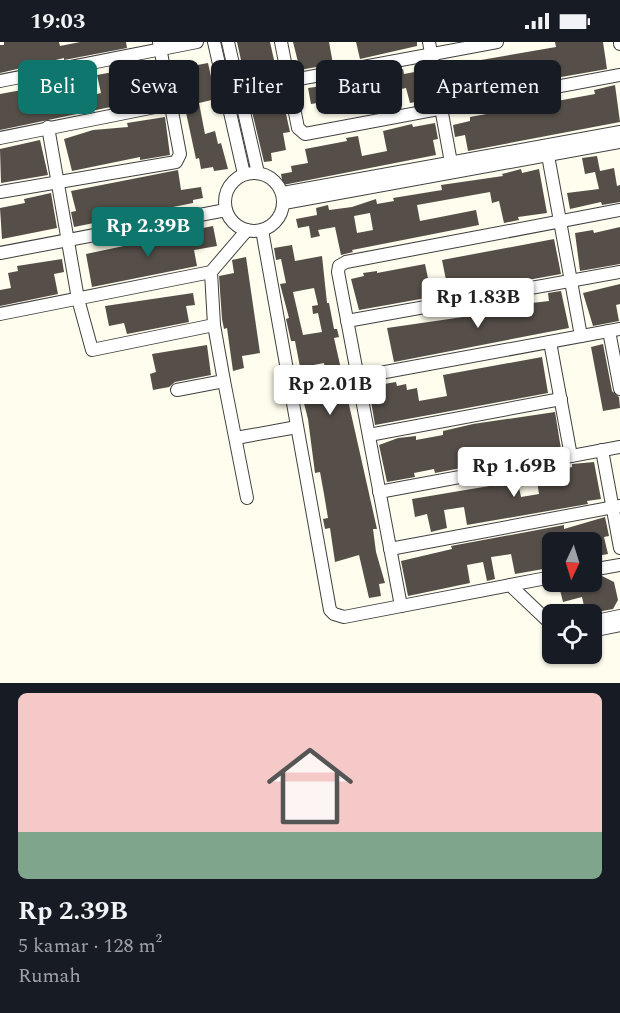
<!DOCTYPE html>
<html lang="id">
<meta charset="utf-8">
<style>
body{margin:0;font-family:Spectral,serif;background:#242831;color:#f1f3f6;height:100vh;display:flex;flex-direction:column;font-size:22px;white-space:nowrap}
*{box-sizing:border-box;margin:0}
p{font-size:20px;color:#9ea1a6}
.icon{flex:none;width:33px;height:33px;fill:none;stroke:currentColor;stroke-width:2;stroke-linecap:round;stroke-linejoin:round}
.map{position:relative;height:641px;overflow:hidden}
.sheet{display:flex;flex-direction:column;background:#171b24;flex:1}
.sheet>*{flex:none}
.banner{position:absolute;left:18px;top:18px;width:585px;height:54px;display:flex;gap:12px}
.needle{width:39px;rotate:184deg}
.controls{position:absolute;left:542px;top:490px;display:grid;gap:12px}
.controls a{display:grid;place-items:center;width:60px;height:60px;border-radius:9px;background:#171b24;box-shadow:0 2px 4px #0004;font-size:30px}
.price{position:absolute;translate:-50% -51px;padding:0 14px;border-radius:6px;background:#fff;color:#222;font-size:20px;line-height:39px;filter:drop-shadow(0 2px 3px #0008)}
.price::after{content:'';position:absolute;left:50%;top:36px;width:18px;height:14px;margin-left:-9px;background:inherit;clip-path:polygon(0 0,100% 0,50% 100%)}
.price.active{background:#0f766e;color:#fff}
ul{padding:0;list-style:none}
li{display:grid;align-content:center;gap:12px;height:318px;padding:0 18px}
li span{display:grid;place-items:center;height:186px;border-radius:9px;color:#555}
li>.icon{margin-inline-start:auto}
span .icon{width:108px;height:108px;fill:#fffc;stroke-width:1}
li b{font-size:26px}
.pill{padding:0 21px;border-radius:9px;background:#171b24;box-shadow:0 2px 4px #0004;font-size:21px;line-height:54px}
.pill.active{background:#0f766e;color:#fff}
.status{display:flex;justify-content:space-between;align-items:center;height:42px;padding:0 30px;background:#171b24;direction:ltr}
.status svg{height:16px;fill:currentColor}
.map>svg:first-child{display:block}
</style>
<div class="status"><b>19:03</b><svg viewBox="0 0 49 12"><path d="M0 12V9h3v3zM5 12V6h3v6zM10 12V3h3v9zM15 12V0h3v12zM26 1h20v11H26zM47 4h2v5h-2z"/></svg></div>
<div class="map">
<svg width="620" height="641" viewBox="0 0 620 641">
<rect width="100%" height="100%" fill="#fffded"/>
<g fill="#564f49" fill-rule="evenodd">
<path d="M 4,0 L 59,0 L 60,4 L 80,0 L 126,0 L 127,6 L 64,18 L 64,16 L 0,31 L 0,3 L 4,3 Z"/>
<path d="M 237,0 L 270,0 L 290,90 L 283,91 L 286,108 L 271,111 L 272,119 L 264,120 L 250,61 L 253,60 L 249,41 L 246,41 Z"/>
<path d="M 293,0 L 329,0 L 333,22 L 300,28 Z"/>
<path d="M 356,0 L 417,0 L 417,4 L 360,17 Z"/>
<path d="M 555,0 L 603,0 L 607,27 L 447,55 L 445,40 L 460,37 L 458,22 L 556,5 Z"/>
<path d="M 208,21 L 216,57 L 199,61 L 205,92 L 215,89 L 218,102 L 221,101 L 228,127 L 214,129 L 213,125 L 201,127 L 199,116 L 196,117 L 182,52 L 178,53 L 176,39 L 178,39 L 176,27 Z"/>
<path d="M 155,25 L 158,39 L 148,41 L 145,27 Z"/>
<path d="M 403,27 L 404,32 L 420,29 L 424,47 L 429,46 L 431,57 L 410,61 L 406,46 L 387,50 L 390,68 L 382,69 L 382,67 L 370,69 L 368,57 L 343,62 L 325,64 L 324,60 L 311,62 L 308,46 L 350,40 L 350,44 L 392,35 L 391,30 Z"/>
<path d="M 124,28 L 128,47 L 146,44 L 149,57 L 0,88 L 0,52 L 71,39 L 71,35 L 80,34 L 85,55 L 101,51 L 97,33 Z"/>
<path d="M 615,43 L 620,80 L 468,109 L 465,93 L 455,95 L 453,83 L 470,79 L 470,75 L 595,52 L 594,48 Z"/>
<path d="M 165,75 L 170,113 L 140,118 L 140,115 L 72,129 L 64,97 L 93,88 L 128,85 L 127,81 Z"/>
<path d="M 435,81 L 438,97 L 433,98 L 436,113 L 283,143 L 281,132 L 292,130 L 291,124 L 308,121 L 305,107 L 347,99 L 346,96 L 358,94 L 362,114 L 387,109 L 383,89 L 412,82 L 413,85 Z"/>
<path d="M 40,98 L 48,133 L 1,141 L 0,107 Z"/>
<path d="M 597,114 L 600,129 L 614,126 L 617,144 L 620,143 L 620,160 L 602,163 L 601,160 L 570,167 L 567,151 L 599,147 L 595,130 L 585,132 L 582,116 Z"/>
<path d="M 521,127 L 522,131 L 539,127 L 547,171 L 518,175 L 519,178 L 504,181 L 499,159 L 492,161 L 490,150 L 417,163 L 420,179 L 476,168 L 479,183 L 352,208 L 353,210 L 341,213 L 335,185 L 318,188 L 320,194 L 311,196 L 309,184 L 298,186 L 296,177 L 317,173 L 316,166 L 328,163 L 329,168 L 352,165 L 376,157 L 377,162 L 394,159 L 393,156 L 442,148 L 441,143 L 503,134 L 502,132 ZM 370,171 L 373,188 L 357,191 L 354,174 Z"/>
<path d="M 178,128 L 181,148 L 201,145 L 203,156 L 193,158 L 193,161 L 74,185 L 71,170 L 76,169 L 71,149 Z"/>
<path d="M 51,151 L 57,186 L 2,197 L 0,166 L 25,161 L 24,157 Z"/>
<path d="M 213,184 L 217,204 L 194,208 L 197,224 L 92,245 L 86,212 L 152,198 L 153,201 L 183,195 L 183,192 L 193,190 L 193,188 Z"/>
<path d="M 620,185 L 620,222 L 580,229 L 575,191 L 593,188 L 594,191 Z"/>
<path d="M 554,197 L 561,232 L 359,268 L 351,237 L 364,234 L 363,231 L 377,229 L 377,231 L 425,222 L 429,241 L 446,238 L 442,218 Z"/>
<path d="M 292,203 L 295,219 L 322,214 L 327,261 L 329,261 L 334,287 L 337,287 L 339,295 L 334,296 L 377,487 L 373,487 L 376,510 L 385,541 L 379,542 L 381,554 L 369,556 L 359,513 L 335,520 L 330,486 L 325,487 L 323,477 L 328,476 L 324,452 L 320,430 L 315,431 L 308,377 L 295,326 L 300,325 L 295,299 L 291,299 L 286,277 L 289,276 L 280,242 L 286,241 L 281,217 L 276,218 L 274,206 ZM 314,246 L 318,263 L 312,264 L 313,272 L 318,271 L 322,290 L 303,293 L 293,250 ZM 324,321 L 328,347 L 313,350 L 308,324 Z"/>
<path d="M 246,215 L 260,311 L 242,314 L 244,326 L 233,329 L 227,286 L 224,287 L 222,277 L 219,234 L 234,231 L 232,218 Z"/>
<path d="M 62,217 L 64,230 L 54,232 L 58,252 L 0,264 L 0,248 L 11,246 L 8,231 L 18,229 L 17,224 Z"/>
<path d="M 620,242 L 620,262 L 616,263 L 619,279 L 593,284 L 583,251 Z"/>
<path d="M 561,249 L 569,286 L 394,320 L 387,286 L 463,275 L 462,272 L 486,266 L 487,272 L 524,265 L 523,262 L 549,259 L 548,251 Z"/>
<path d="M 193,251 L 195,263 L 186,264 L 189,280 L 127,292 L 124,281 L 109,284 L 105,264 Z"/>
<path d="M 603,302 L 612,349 L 619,355 L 620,366 L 603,369 L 591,305 Z"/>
<path d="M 207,303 L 211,333 L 175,340 L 169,345 L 153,348 L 150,332 L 156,330 L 152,312 Z"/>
<path d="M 542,315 L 548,351 L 375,383 L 369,347 L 379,345 L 378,343 L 396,340 L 397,344 L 406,342 L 407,348 L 417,346 L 419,359 L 447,354 L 443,333 Z"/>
<path d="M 555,370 L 561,407 L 435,431 L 434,427 L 414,431 L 415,435 L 387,440 L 379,403 L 398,396 L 416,394 L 416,398 L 443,393 L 443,389 L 473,382 Z"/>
<path d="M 594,420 L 601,457 L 587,459 L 588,462 L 467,483 L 464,465 L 444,468 L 447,486 L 431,490 L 427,472 L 415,475 L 412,457 L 507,441 L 506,438 L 517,436 L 521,455 L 539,452 L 536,433 L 572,425 L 572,422 Z"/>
<path d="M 605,475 L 609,494 L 604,495 L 608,512 L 591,515 L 591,501 L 552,501 L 552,523 L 549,526 L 515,532 L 511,512 L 491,515 L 495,537 L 487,539 L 483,520 L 467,523 L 470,541 L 408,554 L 401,519 L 452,507 L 451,504 L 564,483 L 564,487 Z"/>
<path d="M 602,534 L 614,540 L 618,558 L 613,567 L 597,570 L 584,564 L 582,555 L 563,560 L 558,540 L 575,540 L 577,550 L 586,540 L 591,540 L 591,537 Z"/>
</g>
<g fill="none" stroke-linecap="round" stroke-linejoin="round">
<g stroke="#404040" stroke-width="14">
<g id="street">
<path d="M 214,0 L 244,132"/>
<path d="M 228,0 L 258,131"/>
<path d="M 281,0 L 298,86 L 305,92 L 620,33"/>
<path d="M 429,0 L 452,126"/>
<path d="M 620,0 L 620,2"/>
<path d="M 0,39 L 197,0"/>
<path d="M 288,39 L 497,0"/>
<path d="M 48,85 L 78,257 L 92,308 L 214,283"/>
<path d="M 0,96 L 170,62"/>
<path d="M 547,108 L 581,294"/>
<circle cx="254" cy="160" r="29"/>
<path d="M 0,150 L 176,120 L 180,112 L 159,0"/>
<path d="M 283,151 L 620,90"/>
<path d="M 284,161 L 620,100"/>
<path d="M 262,188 L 330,568 L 334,572 L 344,575 L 552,535"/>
<path d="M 0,211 L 226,168"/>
<path d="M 0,272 L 211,230 L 247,188"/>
<path d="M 347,279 L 620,230"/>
<path d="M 609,289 L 620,347"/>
<path d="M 550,300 L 571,414"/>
<path d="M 358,335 L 620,287"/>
<path d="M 224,339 L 247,456"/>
<path d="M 177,348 L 224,339 L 214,283 L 211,230"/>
<path d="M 369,393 L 561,357"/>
<path d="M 236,396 L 297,385"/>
<path d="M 602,408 L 620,506"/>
<path d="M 379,450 L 620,405"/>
<path d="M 390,507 L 620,464"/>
<path d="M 591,528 L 620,523"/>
<path d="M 510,543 L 552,583"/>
<path d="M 401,564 L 338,230 L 339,224 L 346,220 L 620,168"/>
<path d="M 591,580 L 620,574"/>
<path d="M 591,589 L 620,583"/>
</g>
</g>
<use href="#street" stroke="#fff" stroke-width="12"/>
</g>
</svg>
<div class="controls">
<a><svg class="needle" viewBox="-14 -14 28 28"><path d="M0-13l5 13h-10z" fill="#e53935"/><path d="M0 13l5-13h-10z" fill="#9ea1a6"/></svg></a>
<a><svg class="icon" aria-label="locate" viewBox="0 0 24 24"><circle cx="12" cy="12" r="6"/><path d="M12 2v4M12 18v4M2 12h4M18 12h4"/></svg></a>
</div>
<b class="price active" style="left:148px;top:216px">Rp 2.39B</b>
<b class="price" style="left:478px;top:287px">Rp 1.83B</b>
<b class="price" style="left:330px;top:374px">Rp 2.01B</b>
<b class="price" style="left:514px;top:456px">Rp 1.69B</b>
<div class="banner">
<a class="pill active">Beli</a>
<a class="pill">Sewa</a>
<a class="pill">Filter</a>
<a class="pill">Baru</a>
<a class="pill">Apartemen</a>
</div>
</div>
<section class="sheet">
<ul>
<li><span style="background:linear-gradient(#f6c9c9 75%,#7fa58c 0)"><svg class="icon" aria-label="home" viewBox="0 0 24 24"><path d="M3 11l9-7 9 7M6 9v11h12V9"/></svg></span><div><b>Rp 2.39B</b><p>5 kamar · 128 m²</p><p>Rumah</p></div></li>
</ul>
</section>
